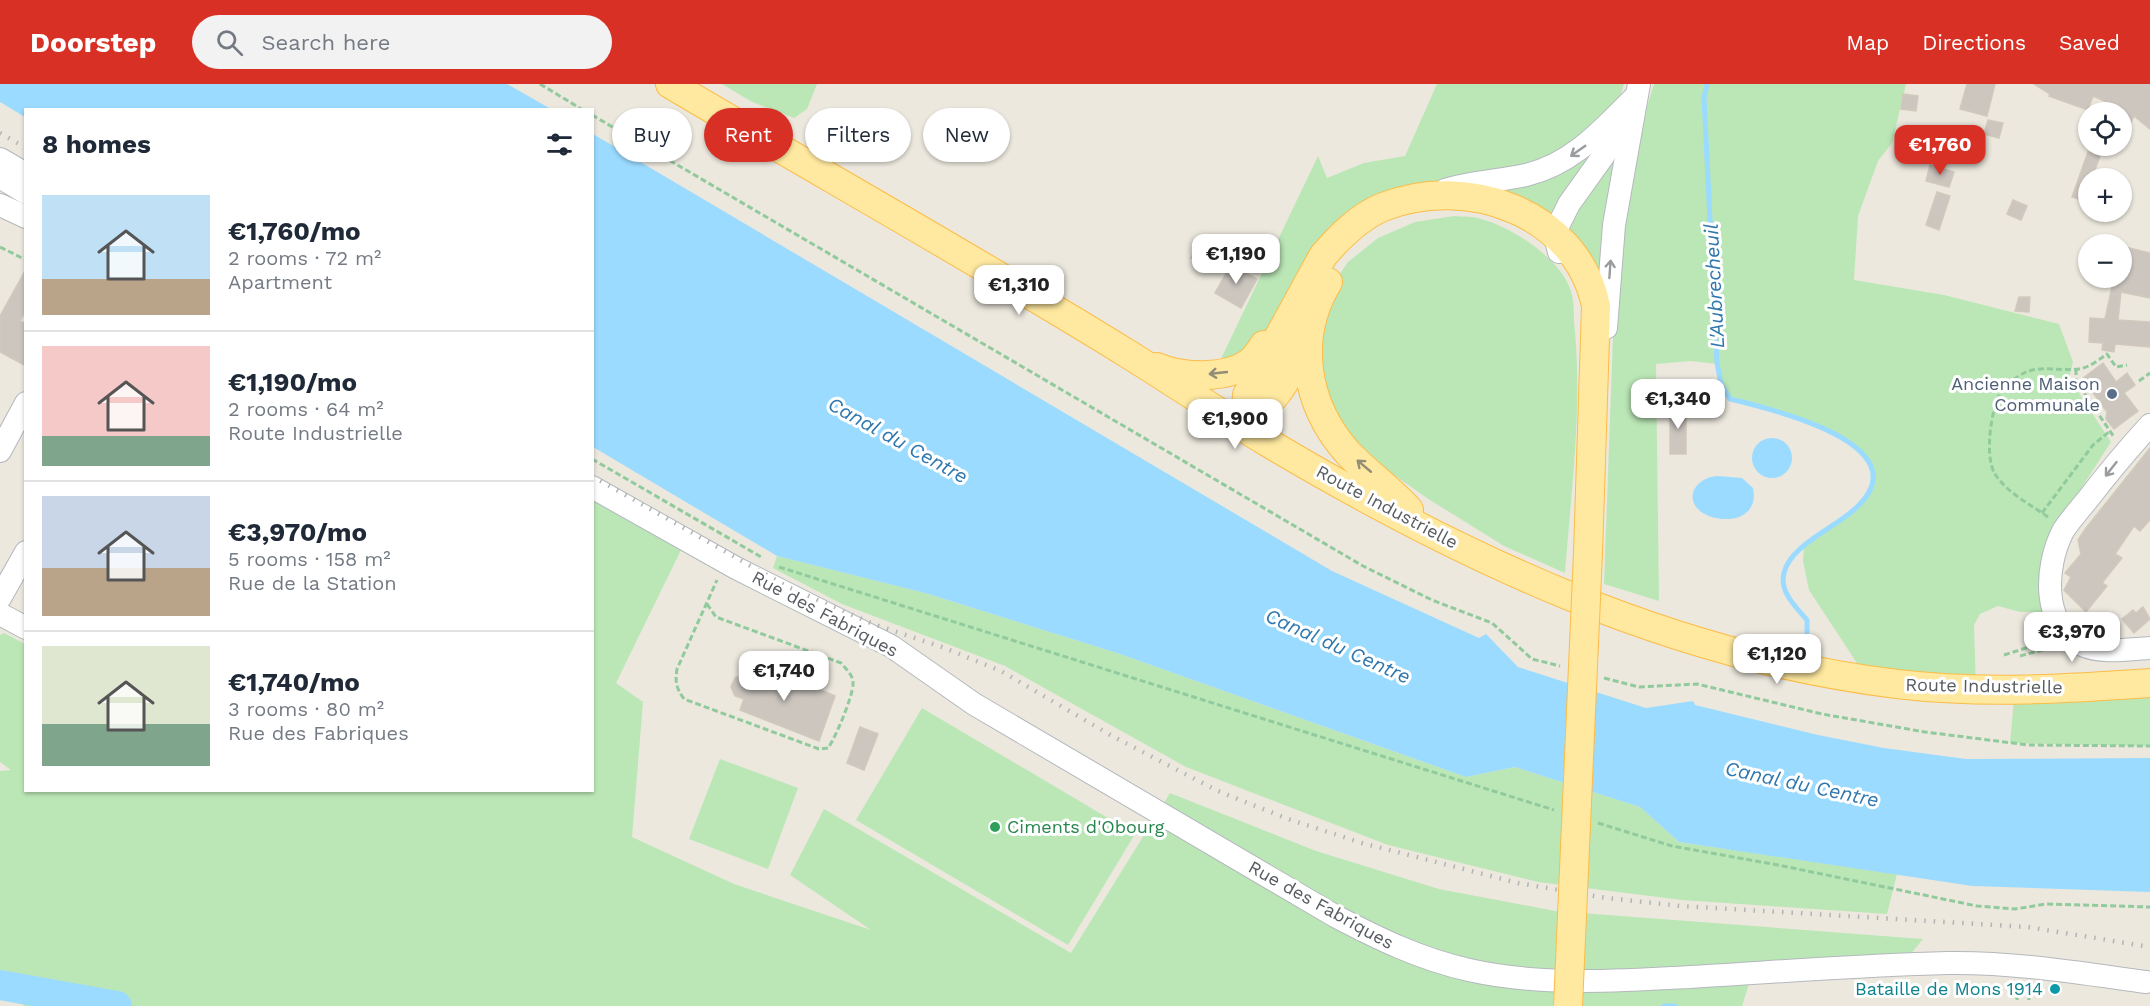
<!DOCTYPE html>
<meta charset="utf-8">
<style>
body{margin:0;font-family:"Work Sans",sans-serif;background:#f2f2f3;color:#1f2937;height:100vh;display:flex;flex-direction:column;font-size:22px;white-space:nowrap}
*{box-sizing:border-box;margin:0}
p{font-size:20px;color:#747a83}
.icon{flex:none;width:33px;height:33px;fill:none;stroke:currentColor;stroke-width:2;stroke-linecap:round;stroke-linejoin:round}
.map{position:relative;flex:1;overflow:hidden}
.side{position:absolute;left:24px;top:24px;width:570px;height:684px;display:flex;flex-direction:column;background:#fff;border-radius:0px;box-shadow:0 2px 4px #0004}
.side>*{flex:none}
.guide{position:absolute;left:612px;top:24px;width:570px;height:54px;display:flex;gap:12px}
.tools{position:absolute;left:2078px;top:18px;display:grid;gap:12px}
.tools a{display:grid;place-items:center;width:54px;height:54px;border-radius:50%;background:#fff;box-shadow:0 2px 4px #0004;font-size:30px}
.price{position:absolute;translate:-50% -51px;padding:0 14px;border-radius:12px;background:#fff;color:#222;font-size:20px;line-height:39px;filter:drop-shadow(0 2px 3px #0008)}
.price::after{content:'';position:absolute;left:50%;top:36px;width:18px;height:14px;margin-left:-9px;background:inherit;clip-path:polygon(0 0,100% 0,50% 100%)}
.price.active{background:#d93025;color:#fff}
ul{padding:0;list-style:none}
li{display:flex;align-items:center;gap:18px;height:150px;padding:0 18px}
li+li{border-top:2px solid #e0e1e3}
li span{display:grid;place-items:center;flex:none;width:168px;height:120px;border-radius:0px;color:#555}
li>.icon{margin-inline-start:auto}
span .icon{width:72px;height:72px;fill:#fffc;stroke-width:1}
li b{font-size:26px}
h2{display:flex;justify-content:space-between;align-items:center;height:72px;padding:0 18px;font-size:26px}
.pill{padding:0 21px;border-radius:27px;background:#fff;box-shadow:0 2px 4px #0004;font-size:21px;line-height:54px}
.pill.active{background:#d93025;color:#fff}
header{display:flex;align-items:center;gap:36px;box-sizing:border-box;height:84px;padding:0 30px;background:#d93025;color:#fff}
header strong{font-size:28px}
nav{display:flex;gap:33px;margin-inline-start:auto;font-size:21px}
.search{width:420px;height:54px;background:#f2f2f3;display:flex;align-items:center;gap:15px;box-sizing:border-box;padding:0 21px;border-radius:33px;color:#747a83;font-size:22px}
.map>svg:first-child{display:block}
</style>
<header>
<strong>Doorstep</strong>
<div class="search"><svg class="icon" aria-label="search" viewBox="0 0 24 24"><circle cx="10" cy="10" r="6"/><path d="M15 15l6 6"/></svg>Search here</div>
<nav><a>Map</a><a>Directions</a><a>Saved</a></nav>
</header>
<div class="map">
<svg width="2150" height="922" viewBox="0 0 2150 922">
<rect width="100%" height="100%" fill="#ece8de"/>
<g fill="#bbe7b7">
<path d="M 722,0 L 817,0 L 807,25 L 794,34 L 752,18 Z"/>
<path d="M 1437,0 L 1624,0 L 1621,10 L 1605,33 L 1543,79 L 1397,108 L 1257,263 L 1219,279 L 1318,72 L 1327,94 L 1364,79 L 1405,72 Z"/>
<path d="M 1654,0 L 1906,0 L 1892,59 L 1878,77 L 1858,132 L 1854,196 L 1944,211 L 2059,240 L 2073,278 L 2069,294 L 2111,358 L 2048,456 L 2042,528 L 2020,528 L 1998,522 L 1980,530 L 1974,541 L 1976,606 L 1868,596 L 1809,506 L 1803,477 L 1804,462 C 1826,447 1859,431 1870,406 C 1894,352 1763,323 1730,315 L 1724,310 L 1717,280 L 1691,277 L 1656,280 L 1659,517 L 1604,500 L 1616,170 L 1630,77 Z"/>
<path d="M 1603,54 L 1552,137 L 1495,110 Z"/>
<path d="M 1616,60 L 1604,195 L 1567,148 L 1570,131 Z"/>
<path d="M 1454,132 C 1463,133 1473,132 1481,135 C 1512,143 1561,175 1571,207 C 1575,220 1573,235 1575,248 C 1582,328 1571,409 1565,489 L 1504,462 L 1430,416 L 1345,357 L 1322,315 L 1321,223 L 1337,194 L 1348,178 L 1378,154 L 1415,138 Z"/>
<path d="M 593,415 L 681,466 L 616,599 L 643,618 L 632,753 L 734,800 L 871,846 L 790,791 L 824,725 L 1071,869 L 1170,709 L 1316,767 L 1439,805 L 1555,827 L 1923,855 L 1909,872 L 1755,881 L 1742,922 L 24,922 L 20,917 L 0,914 L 0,687 L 11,686 L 0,678 L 0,551 L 4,549 L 25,560 L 26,706 L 592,706 Z"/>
<path d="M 777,472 L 925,509 L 1120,570 L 1466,693 L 1515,683 L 1640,723 L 1679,758 L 1897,790 L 1887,830 L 1682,816 L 1538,798 L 1388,761 L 1186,683 L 1005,582 L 842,520 L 773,484 Z"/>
<path d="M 2150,599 L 2150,662 L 2010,659 L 2015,604 Z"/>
<path d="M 922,624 L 1135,750 L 1068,861 L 856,736 Z"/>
<path d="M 720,675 L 798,704 L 768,785 L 689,755 Z"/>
</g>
<g fill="#9bdbff">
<path d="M 0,0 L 507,0 L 551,25 L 26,26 L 25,33 L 0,18 Z"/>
<path d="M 593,50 L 1332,487 L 1479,554 L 1486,550 L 1518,583 L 1646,624 L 1693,617 L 1695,621 L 1818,651 L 1884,664 L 1966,675 L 2150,674 L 2150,808 L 1972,802 L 1679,758 L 1640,723 L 1515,683 L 1466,693 L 1120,570 L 925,509 L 777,472 L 593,363 Z"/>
<circle cx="1772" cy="374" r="20"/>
<path d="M 1717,392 L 1742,394 L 1753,404 C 1763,451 1681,439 1694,406 C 1699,397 1707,393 1717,392 Z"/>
</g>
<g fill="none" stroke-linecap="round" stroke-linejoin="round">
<g stroke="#9bdbff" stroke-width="5">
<path d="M 1707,0 L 1704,14 L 1717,279 L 1721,300 L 1730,315 C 1768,324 1923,360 1857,423 C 1837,443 1790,461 1784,489 C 1779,508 1796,523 1807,536 L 1807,548"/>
<path d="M 1664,922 L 1675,922"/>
</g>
<path stroke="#9bdbff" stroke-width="30" d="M 0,901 L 117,922"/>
</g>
<g fill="#ccc6bf" stroke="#d1c9bc" stroke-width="1.5">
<path d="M 1967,0 L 1995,0 L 1987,32 L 1960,25 Z"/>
<path d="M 2034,0 L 2150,0 L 2150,45 L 2134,32 L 2121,60 L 2123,25 L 2093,12 L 2088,26 L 2049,12 L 2050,10 Z"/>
<path d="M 1903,10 L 1918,12 L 1916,27 L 1901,25 Z"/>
<path d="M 1988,36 L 2003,39 L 1999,54 L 1984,50 Z"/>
<path d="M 2088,68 L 2100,72 L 2092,94 L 2088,94 L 2085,117 L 2072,113 Z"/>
<path d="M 1930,81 L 1954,88 L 1949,103 L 1926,97 Z"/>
<path d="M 1937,108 L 1950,112 L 1939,146 L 1926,141 Z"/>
<path d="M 2013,116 L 2027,122 L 2021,136 L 2007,130 Z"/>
<path d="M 1197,161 L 1209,168 L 1203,180 L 1191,174 Z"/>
<path d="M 2121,162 L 2150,169 L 2150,214 L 2121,208 L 2118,236 L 2150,238 L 2150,263 L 2115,260 L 2114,268 L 2102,266 L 2103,259 L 2089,258 L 2090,234 L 2105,235 L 2114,194 L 2121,194 Z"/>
<path d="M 1233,177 L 1246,184 L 1244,188 L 1257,195 L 1241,224 L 1215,209 Z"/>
<path d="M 26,185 L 26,226 L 20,237 L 26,240 L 26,282 L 0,268 L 0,232 Z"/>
<path d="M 2019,213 L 2030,213 L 2029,228 L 2015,227 Z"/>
<path d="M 2103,279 L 2116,298 L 2127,289 L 2135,301 L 2124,309 L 2138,327 L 2114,345 L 2106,335 L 2107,328 L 2091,306 L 2083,300 L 2083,294 Z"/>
<rect x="1670" y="323" width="16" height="47"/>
<path d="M 2150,364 L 2150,436 L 2140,447 L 2134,442 L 2115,470 L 2122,474 L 2102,499 L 2107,502 L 2086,528 L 2064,506 L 2071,493 L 2065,489 L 2081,470 L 2078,456 L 2086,444 Z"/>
<path d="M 2143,523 L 2150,535 L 2134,549 L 2122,535 L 2133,526 L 2136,529 Z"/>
<path d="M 756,583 L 790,593 L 835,612 L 819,657 L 740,626 L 744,615 L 735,612 L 731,603 L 735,594 L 743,590 L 753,594 Z"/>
<path d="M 860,643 L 878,650 L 864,686 L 847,679 Z"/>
</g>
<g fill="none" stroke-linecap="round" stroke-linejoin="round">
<g stroke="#b4b8bd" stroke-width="24">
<g id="minor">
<path d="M 0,75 L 26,90"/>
<path d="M 0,93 L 26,109"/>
<path d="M 1445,106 C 1471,98 1499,97 1526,91 C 1573,80 1603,45 1636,12"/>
<path d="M 0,121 L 26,133"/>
<path d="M 1559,168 L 1555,152 L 1557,144 L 1569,120 L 1604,71 L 1624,34"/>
<path d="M 1606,244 L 1614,141 L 1639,0"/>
<path d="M 2150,341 C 2128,365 2108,389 2088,415 C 2080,425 2070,436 2063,447 C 2045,482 2041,541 2082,561 C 2102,570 2129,565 2150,564"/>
<path d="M 0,367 L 26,319"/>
<path d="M 592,403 L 736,484 L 891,562 L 974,620 L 1335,832 C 1379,855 1420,875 1469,886 C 1540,902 1618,897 1690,893 C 1776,888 1862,881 1948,879 C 2014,878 2080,889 2146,898"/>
<path d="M 0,514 L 26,468"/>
<path d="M 0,530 L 26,544"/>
</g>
</g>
<g stroke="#fcbc47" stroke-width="30">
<g id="major">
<path d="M 670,0 C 822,90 978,177 1128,270 C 1175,299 1220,330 1267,358 C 1460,473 1671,573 1897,600 C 1981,610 2066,605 2150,599"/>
<path d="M 1328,198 C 1294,254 1305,321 1348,369 C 1367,389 1390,405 1409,426"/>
<path d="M 1157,283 C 1182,294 1226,295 1249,279 C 1255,275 1260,267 1264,261"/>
<path d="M 1232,332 C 1275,332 1290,290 1304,256"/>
<path d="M 1265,354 C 1254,340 1245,330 1247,311 L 1323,172 C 1340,152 1359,133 1383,123 C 1466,90 1577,128 1596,222 L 1588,469"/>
</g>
</g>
<g stroke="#91ca9d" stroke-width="3" stroke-dasharray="6 3" stroke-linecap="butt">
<path d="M 540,0 L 583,26"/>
<path d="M 592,31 L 1363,482 L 1432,516 L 1492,539 L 1532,575 L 1560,582"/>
<path d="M 0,163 L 26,176"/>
<path d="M 2076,285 L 2076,297 L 2114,353"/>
<path d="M 2139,297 L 2150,289"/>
<path d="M 592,375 L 763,474"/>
<path d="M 2042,429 L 2093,361 L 2110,347"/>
<path d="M 2048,433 C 2030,420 2007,409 1995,390 C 1984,372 1991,323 2002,306 C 2006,300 2018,292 2024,289 C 2043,280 2064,289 2083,284 C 2091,282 2100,275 2107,270 L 2116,283 L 2127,281"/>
<path d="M 779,483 L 1554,726"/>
<path d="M 707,520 L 716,533 L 841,579 C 846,585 854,592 853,600 C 853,612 835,655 828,664 L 819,665 L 684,615 C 676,604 675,598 677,585 L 717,496"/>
<path d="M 2004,571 L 2048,557"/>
<path d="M 2020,572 L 2053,563"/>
<path d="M 1604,594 L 1639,603 L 1697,600 L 1822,630 L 1925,648 L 2028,661 L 2150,662"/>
<path d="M 1598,739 L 1672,762 L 1778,781 L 1977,822 L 2015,825 L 2046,820 L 2150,823"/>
<path d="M 2028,903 L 2029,916"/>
<path d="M 2017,916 L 2018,900"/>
</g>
<use href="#minor" stroke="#fff" stroke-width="22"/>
<use href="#major" stroke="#ffe9a0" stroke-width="28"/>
<g stroke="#b2b3b4" stroke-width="4.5" stroke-dasharray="1.5 8" stroke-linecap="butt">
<path d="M 0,49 L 26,64"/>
<path d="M 592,392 L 788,503 L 873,540 L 942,563 L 1001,587 L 1112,652 L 1218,707 L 1288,735 L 1362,759 L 1518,799 L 1606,814 L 1681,822 L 2028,843 L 2150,863"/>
</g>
<g stroke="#fcbc47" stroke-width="30" stroke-linecap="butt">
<path id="major-bridge" d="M 1568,922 L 1588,469"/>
</g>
<use href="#major-bridge" stroke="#ffe9a0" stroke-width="28"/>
</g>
<defs><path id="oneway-shaft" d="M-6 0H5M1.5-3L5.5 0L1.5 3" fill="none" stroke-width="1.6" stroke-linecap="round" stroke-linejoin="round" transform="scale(1.5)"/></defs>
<g stroke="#9a9da0">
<use href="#oneway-shaft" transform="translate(1578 67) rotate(145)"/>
<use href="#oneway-shaft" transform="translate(1610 185) rotate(-86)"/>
<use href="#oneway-shaft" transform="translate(2111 385) rotate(128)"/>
</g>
<g stroke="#928d77">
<use href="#oneway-shaft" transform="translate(1218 289) rotate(174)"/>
<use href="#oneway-shaft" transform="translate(1364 382) rotate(-140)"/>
</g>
<circle fill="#5c6f8a" stroke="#fff" stroke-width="2" cx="2112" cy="310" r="6"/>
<circle fill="#2e9e5b" stroke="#fff" stroke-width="2" cx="995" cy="743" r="6"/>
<circle fill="#0f9aa8" stroke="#fff" stroke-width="2" cx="2055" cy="905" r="6"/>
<g text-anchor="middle" stroke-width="6" stroke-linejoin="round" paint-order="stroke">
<g font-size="18" fill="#4e5e75" stroke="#fff" text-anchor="end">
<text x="2100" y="306">Ancienne Maison<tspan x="2100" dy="21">Communale</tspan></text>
</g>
<g font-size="18" fill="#575c61" stroke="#fff">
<text transform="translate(1387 423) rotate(28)" y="6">Route Industrielle</text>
<text transform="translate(825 530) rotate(28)" y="6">Rue des Fabriques</text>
<text transform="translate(1984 602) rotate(1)" y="6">Route Industrielle</text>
<text transform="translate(1321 821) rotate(29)" y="6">Rue des Fabriques</text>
</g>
<g font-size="18" fill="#27864d" stroke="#fff" text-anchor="start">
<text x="1007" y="749">Ciments d'Obourg</text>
</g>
<g font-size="18" fill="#0d838f" stroke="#fff" text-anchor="end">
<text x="2043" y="911">Bataille de Mons 1914</text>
</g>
<g font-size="20" font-style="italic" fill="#3077ae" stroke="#fff">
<text transform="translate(1714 202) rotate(-93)" y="7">L'Aubrecheuil</text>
<text transform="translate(898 356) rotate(29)" y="7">Canal du Centre</text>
<text transform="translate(1338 562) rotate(24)" y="7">Canal du Centre</text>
<text transform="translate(1802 700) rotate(12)" y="7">Canal du Centre</text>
</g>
</g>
</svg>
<div class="tools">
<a><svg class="icon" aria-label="locate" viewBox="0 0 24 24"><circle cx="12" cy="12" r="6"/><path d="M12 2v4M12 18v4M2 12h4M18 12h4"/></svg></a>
<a>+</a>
<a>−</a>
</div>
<b class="price active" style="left:1940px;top:92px">€1,760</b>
<b class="price" style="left:1236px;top:201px">€1,190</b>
<b class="price" style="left:1019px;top:232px">€1,310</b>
<b class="price" style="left:1678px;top:346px">€1,340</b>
<b class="price" style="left:1235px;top:366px">€1,900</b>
<b class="price" style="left:2072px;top:579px">€3,970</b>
<b class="price" style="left:1777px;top:601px">€1,120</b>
<b class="price" style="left:784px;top:618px">€1,740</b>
<div class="guide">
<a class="pill">Buy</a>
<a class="pill active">Rent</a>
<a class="pill">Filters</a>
<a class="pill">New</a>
</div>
<section class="side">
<h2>8 homes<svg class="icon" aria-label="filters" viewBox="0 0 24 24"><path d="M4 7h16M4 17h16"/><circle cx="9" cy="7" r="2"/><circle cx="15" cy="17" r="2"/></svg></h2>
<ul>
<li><span style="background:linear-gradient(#bfe0f5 70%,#b9a48a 0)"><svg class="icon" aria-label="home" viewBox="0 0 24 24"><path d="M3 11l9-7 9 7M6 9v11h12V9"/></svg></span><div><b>€1,760/mo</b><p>2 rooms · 72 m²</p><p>Apartment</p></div></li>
<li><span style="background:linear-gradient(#f6c9c9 75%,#7fa58c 0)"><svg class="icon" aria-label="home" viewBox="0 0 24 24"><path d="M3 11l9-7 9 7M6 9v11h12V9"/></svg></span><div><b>€1,190/mo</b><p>2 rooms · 64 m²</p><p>Route Industrielle</p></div></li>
<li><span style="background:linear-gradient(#c9d6e8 60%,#b9a48a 0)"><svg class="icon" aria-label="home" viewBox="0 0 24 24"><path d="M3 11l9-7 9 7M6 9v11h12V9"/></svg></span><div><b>€3,970/mo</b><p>5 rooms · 158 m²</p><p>Rue de la Station</p></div></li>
<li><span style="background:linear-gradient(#dfe7d0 65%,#7fa58c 0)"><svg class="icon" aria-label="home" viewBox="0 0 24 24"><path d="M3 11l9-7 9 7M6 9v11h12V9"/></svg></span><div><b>€1,740/mo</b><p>3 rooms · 80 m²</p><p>Rue des Fabriques</p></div></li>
</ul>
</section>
</div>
